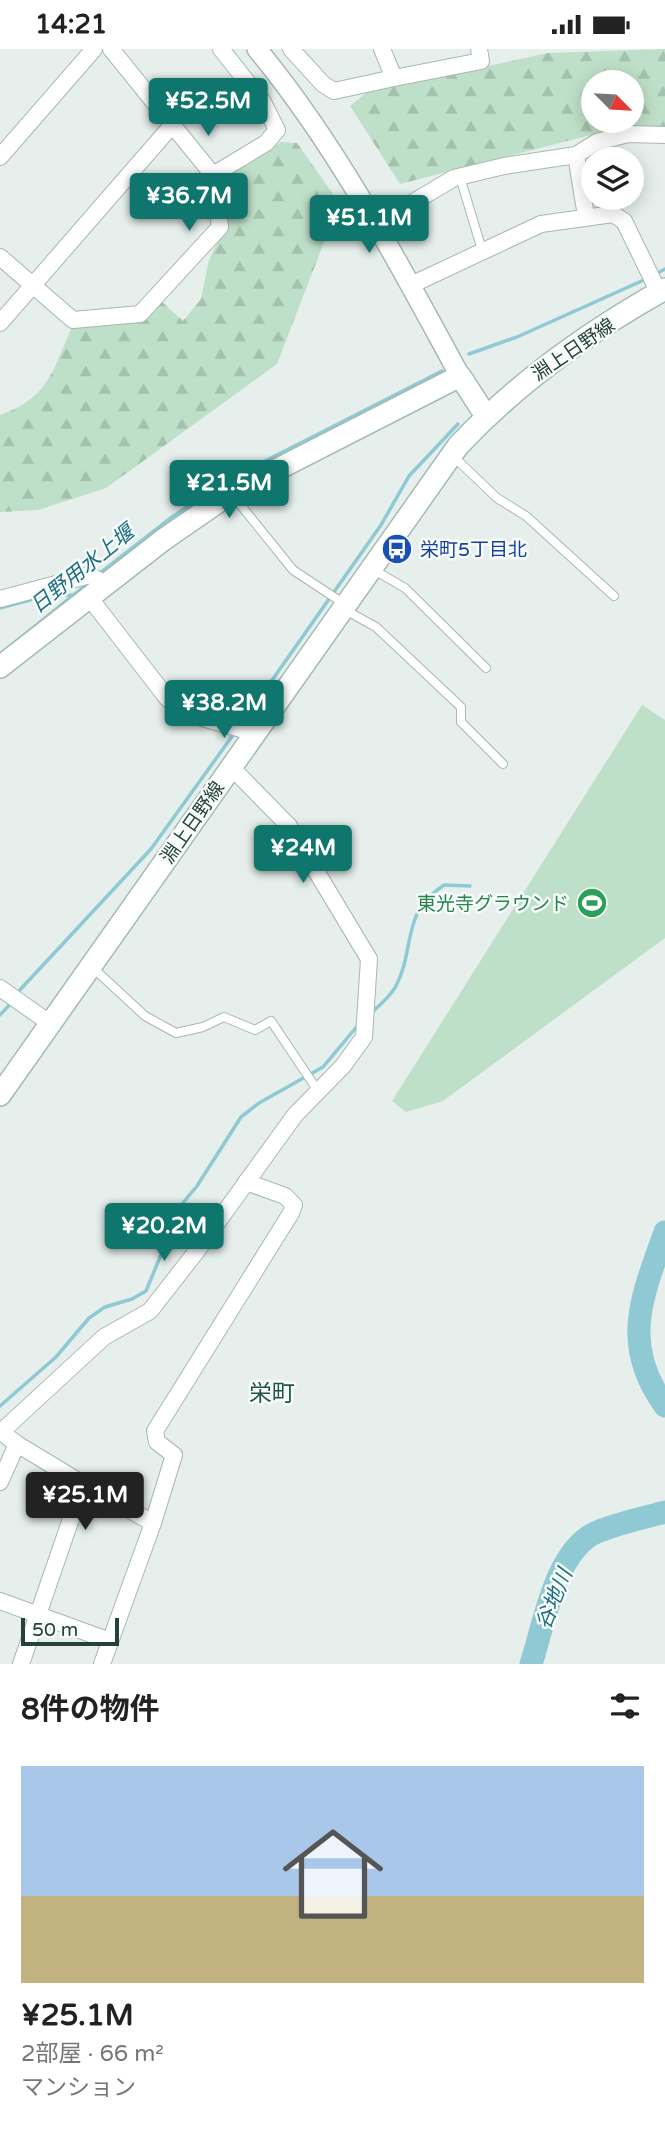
<!DOCTYPE html>
<html lang="ja">
<meta charset="utf-8">
<style>
body{margin:0;font-family:"Varela Round","Noto Sans JP",sans-serif;background:#f2f2f2;color:#222;height:100vh;display:flex;flex-direction:column;font-size:26px;white-space:nowrap}
*{box-sizing:border-box;margin:0}
p{font-size:23px;color:#767676}
.icon{flex:none;width:38px;height:38px;fill:none;stroke:currentColor;stroke-width:2;stroke-linecap:round;stroke-linejoin:round}
.map{position:relative;height:1615px;overflow:hidden}
.sheet{display:flex;flex-direction:column;background:#fff;flex:1}
.sheet>*{flex:none}
.needle{width:46px;rotate:114deg}
.fabs{position:absolute;left:581px;top:21px;display:grid;gap:14px}
.fabs a{display:grid;place-items:center;width:63px;height:63px;border-radius:50%;background:#fff;box-shadow:0 4px 18px #0003;font-size:35px}
.scale{position:absolute;left:21px;bottom:18px;width:98px;box-sizing:border-box;padding-left:7px;border:4px solid #24423a;border-top:0;font-size:19px;line-height:24px;white-space:nowrap;color:#24423a;-webkit-text-stroke:5px #f7fbf9;paint-order:stroke}
.price{position:absolute;translate:-50% -60px;padding:0 16px;border-radius:7px;background:#0f766e;color:#fff;font-size:23px;line-height:46px;filter:drop-shadow(0 2px 4px #0008)}
.price::after{content:'';position:absolute;left:50%;top:42px;width:21px;height:16px;margin-left:-10px;background:inherit;clip-path:polygon(0 0,100% 0,50% 100%)}
.price.current{background:#222;color:#fff}
ul{padding:0;list-style:none}
li{display:grid;align-content:center;gap:14px;height:371px;padding:0 21px}
li+li{border-top:2px solid #e0e0e0}
li span{display:grid;place-items:center;height:217px;border-radius:0px;color:#555}
li>.icon{margin-inline-start:auto}
span .icon{width:126px;height:126px;fill:#fffc;stroke-width:1}
li b{font-size:30px}
h2{display:flex;justify-content:space-between;align-items:center;height:84px;padding:0 21px;font-size:30px}
.status{display:flex;justify-content:space-between;align-items:center;height:49px;padding:0 35px;background:#fff;direction:ltr}
.status svg{height:19px;fill:currentColor}
.map>svg:first-child{display:block}
</style>
<div class="status"><b>14:21</b><svg viewBox="0 0 49 12"><path d="M0 12V9h3v3zM5 12V6h3v6zM10 12V3h3v9zM15 12V0h3v12zM26 1h20v11H26zM47 4h2v5h-2z"/></svg></div>
<div class="map">
<svg width="665" height="1615" viewBox="0 0 665 1615">
<defs>
<pattern id="forest-firs" width="22" height="20" patternUnits="userSpaceOnUse" patternTransform="scale(1.75)"><rect width="22" height="20" fill="#bfe0c8"/><path d="M5 1l3.5 6h-7zM16 11l3.5 6h-7z" fill="#a4c1ad"/></pattern>
</defs>
<rect width="100%" height="100%" fill="#e6efeb"/>
<g fill="url(#forest-firs)" fill-rule="evenodd">
<path d="M 665,0 L 665,82 L 618,79 L 400,135 L 350,57 L 366,44 L 548,4 ZM 593,33 L 632,33 L 632,72 L 593,72 Z"/>
<path d="M 281,93 L 297,94 L 333,145 L 333,170 L 277,315 L 106,439 L 38,461 L 0,463 L 0,366 C 50,348 52,322 72,278 L 142,268 L 159,250 L 183,272 L 201,250 L 209,211 L 224,180 L 217,132 Z"/>
</g>
<path fill="#bfe0c8" d="M 642,656 L 665,671 L 665,889 L 443,1052 L 406,1063 L 392,1052 Z"/>
<g fill="none" stroke-linecap="round" stroke-linejoin="round">
<g stroke="#8ec9d4" stroke-width="3.5">
<path d="M 654,226 L 665,220"/>
<path d="M 469,305 L 517,288 L 644,231"/>
<path d="M 99,525 L 172,468 L 224,433 L 442,322"/>
<path d="M 0,559 L 41,548 L 72,546"/>
<path d="M 9,598 L 91,532"/>
<path d="M 242,674 L 381,476 L 409,427 L 458,375"/>
<path d="M 18,943 L 151,800 L 233,686"/>
<path d="M 370,965 C 380,956 390,948 396,937 C 416,898 400,865 444,836 L 470,837"/>
<path d="M 0,966 L 12,953"/>
<path d="M 0,1357 L 56,1308 L 89,1269 L 105,1258 L 132,1250 L 146,1242 L 182,1155 L 197,1137 L 241,1068 L 259,1054 L 323,1018 L 359,975"/>
</g>
<g stroke="#8ec9d4" stroke-width="23">
<path d="M 665,1183 C 642,1248 620,1295 665,1357"/>
<path d="M 531,1615 C 544,1576 555,1501 597,1483 C 619,1474 643,1469 665,1463"/>
</g>
<g stroke="#a8b8b2" stroke-width="10">
<g id="service">
<path d="M 460,128 L 482,201"/>
<path d="M 453,407 L 497,449 L 526,467 L 614,547"/>
<path d="M 231,444 L 293,521 L 346,556"/>
<path d="M 374,521 L 405,539 L 486,619"/>
<path d="M 345,561 L 376,578 L 461,658 L 461,673 L 503,715"/>
<path d="M 91,917 L 145,967 L 176,984 L 203,978 L 224,968 L 255,981 L 271,972 L 318,1042"/>
</g>
</g>
<g stroke="#a8b8b2" stroke-width="18">
<g id="minor">
<path d="M 111,0 L 213,126"/>
<path d="M 291,0 L 323,35 L 334,42 L 394,29"/>
<path d="M 382,0 L 394,29 L 481,12 L 479,0"/>
<path d="M 576,106 L 586,167"/>
<path d="M 0,108 L 94,0"/>
<path d="M 375,176 L 454,129 L 504,117 L 576,106 L 597,93 L 628,85 L 665,86"/>
<path d="M 0,208 L 73,271 L 140,265 L 220,178 L 213,126 L 266,94 L 277,81 L 263,53 L 221,0"/>
<path d="M 411,236 L 541,175 L 613,165 L 624,172 L 659,244"/>
<path d="M 0,274 L 174,74"/>
<path d="M 89,548 L 167,649 L 185,664 L 255,684"/>
<path d="M 0,550 L 90,526 L 105,535"/>
<path d="M 0,939 L 51,975"/>
<path d="M 17,1395 L 83,1435 L 21,1615"/>
<path d="M 0,1433 L 17,1395 L 1,1383 L 104,1288 L 150,1262 L 196,1203 L 295,1066 L 343,1017 L 364,988 L 369,910 L 289,777 L 231,718"/>
<path d="M 83,1435 L 153,1474"/>
<path d="M 0,1552 L 110,1592"/>
<path d="M 102,1615 L 153,1474 L 174,1406 L 157,1393 L 155,1382 L 291,1164 L 294,1156 L 285,1147 L 246,1133"/>
</g>
</g>
<g stroke="#a8b8b2" stroke-width="22">
<path id="tertiary" d="M 257,0 C 338,98 399,215 460,327"/>
</g>
<g stroke="#a4bbb3" stroke-width="24">
<g id="secondary">
<path d="M 0,618 L 163,491 L 231,444 L 460,327 L 486,367"/>
<path d="M 0,1046 L 458,397 C 518,333 588,283 665,240"/>
</g>
</g>
<use href="#service" stroke="#fff" stroke-width="8"/>
<use href="#minor" stroke="#fff" stroke-width="16"/>
<use href="#tertiary" stroke="#fff" stroke-width="19"/>
<use href="#secondary" stroke="#fff" stroke-width="21"/>
</g>
<defs>
<g id="bus-disc" transform="scale(1.575)"><circle r="9.5" fill="#1a4fb4" stroke="#f7fbf9"/><path d="M-5-6H5V4H4V6H2V4H-2V6H-4V4H-5ZM-3.5-4V0h7V-4ZM-3.5 1.2v1.5H-2V1.2ZM2 1.2v1.5H3.5V1.2Z" fill="#fff"/></g>
<g id="stadium-disc" transform="scale(1.575)"><circle r="9.5" fill="#2e9e5b" stroke="#f7fbf9"/><path d="M0-5a6.5 5 0 1 0 0 10a6.5 5 0 1 0 0-10ZM-3.5-1.8h7v3.6h-7Z" fill="#fff"/></g>
</defs>
<g fill-rule="evenodd">
<use href="#bus-disc" x="397" y="500"/>
<use href="#stadium-disc" x="592" y="854"/>
</g>
<g text-anchor="middle" stroke-width="5" stroke-linejoin="round" paint-order="stroke">
<g font-size="19" fill="#24423a" stroke="#f7fbf9">
<text transform="translate(573 300) rotate(-34)" y="7">淵上日野線</text>
<text transform="translate(192 773) rotate(-55)" y="7">淵上日野線</text>
</g>
<g font-size="19" fill="#164399" stroke="#f7fbf9" text-anchor="start">
<text x="420" y="507">栄町5丁目北</text>
</g>
<g font-size="19" fill="#27864d" stroke="#f7fbf9" text-anchor="end">
<text x="569" y="861">東光寺グラウンド</text>
</g>
<g font-size="21" font-style="italic" fill="#1c6f80" stroke="#f7fbf9">
<text transform="translate(82 520) rotate(-39)" y="7">日野用水上堰</text>
<text transform="translate(554 1550) rotate(-68)" y="7">谷地川</text>
</g>
<g font-size="23" fill="#1f5548" stroke="#f7fbf9">
<text x="272" y="1352">栄町</text>
</g>
</g>
</svg>
<div class="fabs">
<a><svg class="needle" viewBox="-14 -14 28 28"><path d="M0-13l5 13h-10z" fill="#e53935"/><path d="M0 13l5-13h-10z" fill="#767676"/></svg></a>
<a><svg class="icon" aria-label="layers" viewBox="0 0 24 24"><path d="M12 4l9 5-9 5-9-5zM3 14l9 5 9-5"/></svg></a>
</div>
<div class="scale">50 m</div>
<b class="price" style="left:208px;top:89px">¥52.5M</b>
<b class="price" style="left:189px;top:184px">¥36.7M</b>
<b class="price" style="left:369px;top:206px">¥51.1M</b>
<b class="price" style="left:229px;top:471px">¥21.5M</b>
<b class="price" style="left:224px;top:691px">¥38.2M</b>
<b class="price" style="left:303px;top:836px">¥24M</b>
<b class="price" style="left:164px;top:1214px">¥20.2M</b>
<b class="price current" style="left:85px;top:1483px">¥25.1M</b>
</div>
<section class="sheet">
<h2>8件の物件<svg class="icon" aria-label="filters" viewBox="0 0 24 24"><path d="M4 7h16M4 17h16"/><circle cx="9" cy="7" r="2"/><circle cx="15" cy="17" r="2"/></svg></h2>
<ul>
<li><span style="background:linear-gradient(#a9c7e8 60%,#c2b280 0)"><svg class="icon" aria-label="home" viewBox="0 0 24 24"><path d="M3 11l9-7 9 7M6 9v11h12V9"/></svg></span><div><b>¥25.1M</b><p>2部屋 · 66 m²</p><p>マンション</p></div></li>
</ul>
</section>
